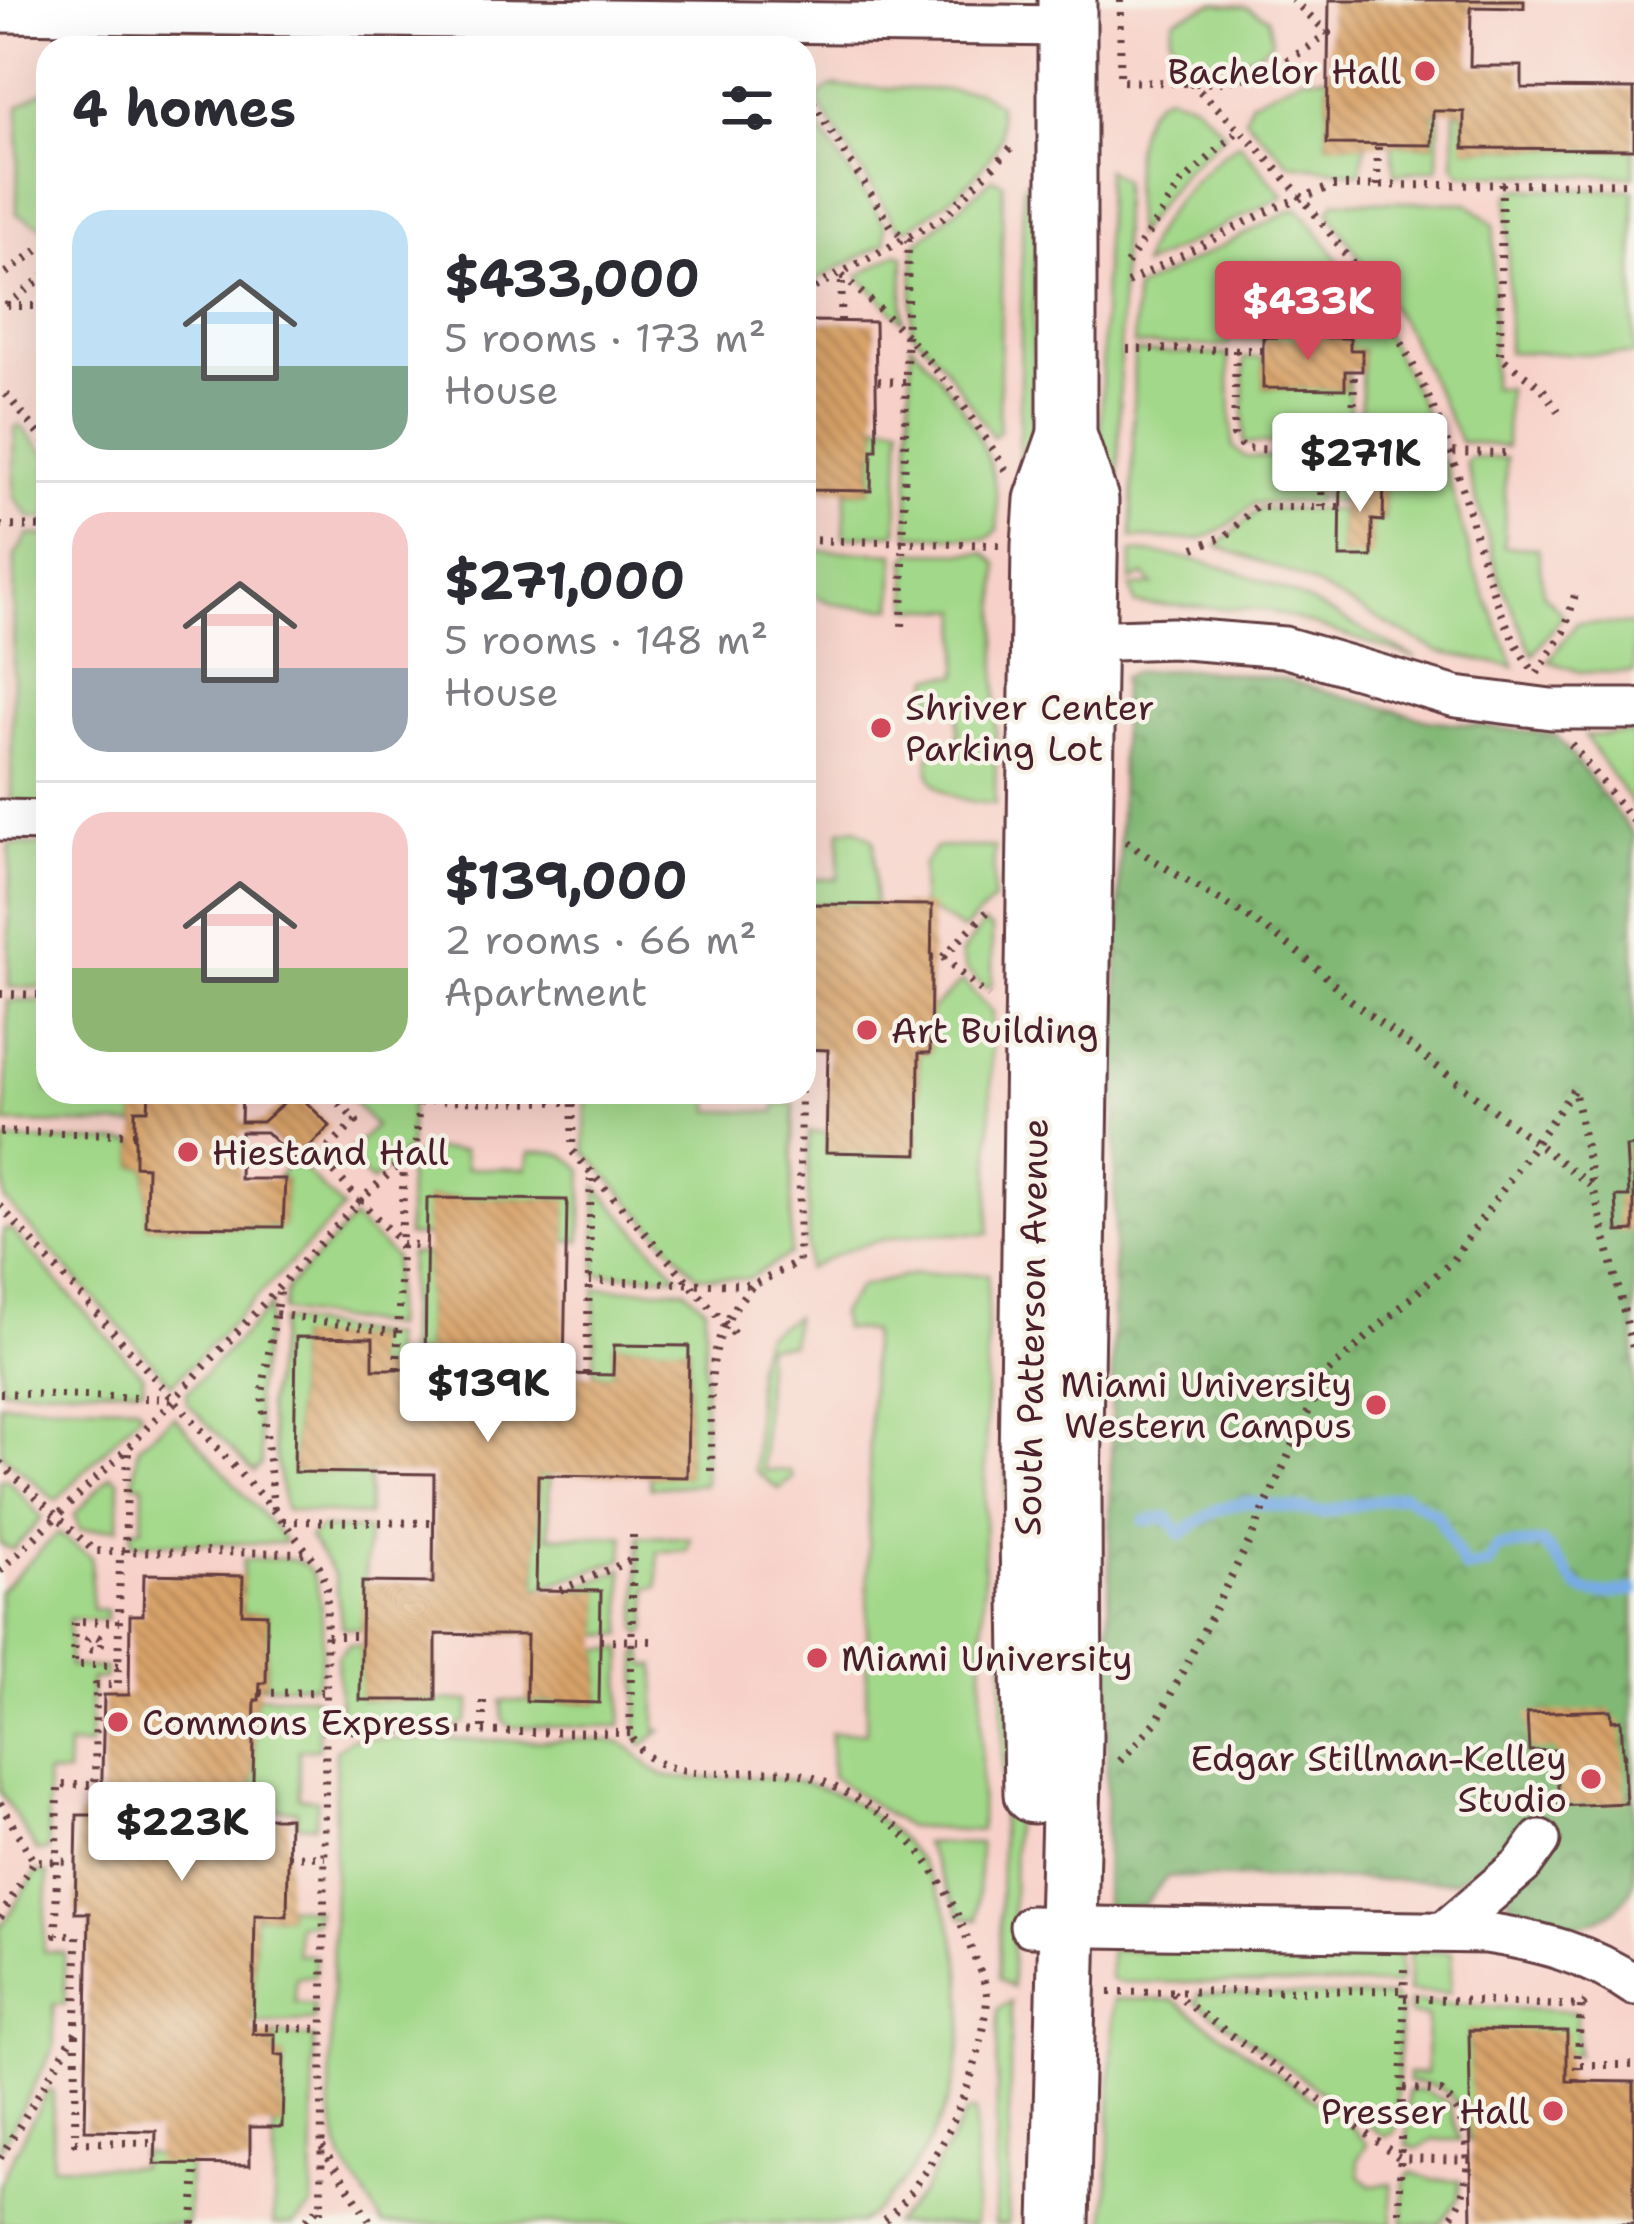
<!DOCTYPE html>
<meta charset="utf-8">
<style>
body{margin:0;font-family:"Shantell Sans",sans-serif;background:#f2f2f3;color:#2b2b33;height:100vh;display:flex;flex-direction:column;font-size:45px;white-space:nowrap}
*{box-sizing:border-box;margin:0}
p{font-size:39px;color:#7c7c81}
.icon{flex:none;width:66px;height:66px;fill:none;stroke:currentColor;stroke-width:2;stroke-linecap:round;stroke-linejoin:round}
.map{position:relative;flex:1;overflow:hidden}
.details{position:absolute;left:36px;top:36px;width:780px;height:1068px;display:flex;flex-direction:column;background:#fff;border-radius:36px;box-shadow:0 12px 48px #0002}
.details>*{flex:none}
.price{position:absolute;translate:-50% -102px;padding:0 27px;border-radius:12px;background:#fff;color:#222;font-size:39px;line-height:78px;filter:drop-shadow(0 3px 6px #0008)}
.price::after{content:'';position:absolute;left:50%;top:72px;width:36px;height:27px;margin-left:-18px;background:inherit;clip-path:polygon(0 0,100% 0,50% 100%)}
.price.active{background:#d1495b;color:#fff}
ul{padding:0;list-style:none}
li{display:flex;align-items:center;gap:36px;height:300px;padding:0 36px}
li+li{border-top:3px solid #e1e1e2}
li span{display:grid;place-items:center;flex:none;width:336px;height:240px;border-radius:36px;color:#555}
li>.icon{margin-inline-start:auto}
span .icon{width:144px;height:144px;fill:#fffc;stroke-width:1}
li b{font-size:51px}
h2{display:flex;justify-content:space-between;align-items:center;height:144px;padding:0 36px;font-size:51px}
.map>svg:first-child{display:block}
</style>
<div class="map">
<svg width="1634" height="2224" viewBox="0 0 1634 2224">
<defs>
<pattern id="forest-crowns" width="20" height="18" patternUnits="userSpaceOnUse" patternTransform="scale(3)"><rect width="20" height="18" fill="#81b875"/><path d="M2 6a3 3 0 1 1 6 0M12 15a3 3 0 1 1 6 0" fill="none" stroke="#6c9560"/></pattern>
<pattern id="building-back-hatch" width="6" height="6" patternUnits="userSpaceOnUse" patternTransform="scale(3)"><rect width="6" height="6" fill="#d8a369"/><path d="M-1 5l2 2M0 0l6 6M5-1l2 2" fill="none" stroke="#b18457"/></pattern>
</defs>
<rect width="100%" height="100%" fill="#f7f3e8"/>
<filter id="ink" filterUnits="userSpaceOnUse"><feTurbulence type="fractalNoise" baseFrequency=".00833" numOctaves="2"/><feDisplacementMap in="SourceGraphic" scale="24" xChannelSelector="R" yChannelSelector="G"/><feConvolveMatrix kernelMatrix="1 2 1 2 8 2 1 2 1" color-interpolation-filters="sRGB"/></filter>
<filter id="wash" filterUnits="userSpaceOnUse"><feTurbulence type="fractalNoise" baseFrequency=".004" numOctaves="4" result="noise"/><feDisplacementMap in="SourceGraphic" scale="48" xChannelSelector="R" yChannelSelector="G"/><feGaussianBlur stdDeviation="2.7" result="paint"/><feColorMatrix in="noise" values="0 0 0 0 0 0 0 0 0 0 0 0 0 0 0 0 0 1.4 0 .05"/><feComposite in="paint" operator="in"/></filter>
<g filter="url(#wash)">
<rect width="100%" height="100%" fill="#efdfbf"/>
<path fill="#f7d1c9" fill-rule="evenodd" d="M 0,0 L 1634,0 L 1634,2224 L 0,2224 ZM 48,48 L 804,48 L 804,1092 L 48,1092 Z"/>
<g fill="#a2d889" stroke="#767c5a" stroke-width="3">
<path d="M 1214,3 L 1247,7 L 1268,18 L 1272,41 C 1247,67 1209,66 1179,49 L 1170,36 L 1174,19 Z"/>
<path d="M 1328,76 L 1327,143 L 1366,144 L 1360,173 L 1290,164 L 1245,118 L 1251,101 L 1301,77 Z"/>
<path d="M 833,86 L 978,91 L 998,104 L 1001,136 C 983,178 945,204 908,229 L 897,226 L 818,103 L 821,93 Z"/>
<path d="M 48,88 L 48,226 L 44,227 L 17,214 L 19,106 Z"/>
<path d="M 1167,95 L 1195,103 L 1225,134 L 1184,171 L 1135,236 C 1134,199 1124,106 1167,95 Z"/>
<path d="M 804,107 L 885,224 L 886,243 L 804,286 Z"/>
<path d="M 1433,111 L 1439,111 L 1438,169 L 1395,174 L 1391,144 L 1432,145 Z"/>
<path d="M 1455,112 L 1464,112 L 1465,148 L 1634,149 L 1634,176 L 1461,174 L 1454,164 Z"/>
<path d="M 1239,143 L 1284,196 L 1142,266 C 1150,222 1202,167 1239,143 Z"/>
<path d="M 1106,169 L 1122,180 L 1118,533 L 1099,533 Z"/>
<path d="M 993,178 L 1003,183 L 999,431 L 993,437 L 940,360 L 911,330 L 915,245 Z"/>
<path d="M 1029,179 L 1036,179 L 1029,540 L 1018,530 L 1023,187 Z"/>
<path d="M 1517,189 L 1634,190 L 1634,355 L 1508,352 L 1508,196 Z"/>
<path d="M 1336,201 L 1468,203 L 1494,225 L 1492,388 L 1507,388 L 1506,447 L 1460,441 L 1408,333 L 1329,211 Z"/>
<path d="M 1296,208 C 1326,229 1440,418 1434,447 L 1360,445 L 1362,350 L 1350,350 L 1349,338 L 1232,340 L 1226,346 L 1134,345 L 1135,290 Z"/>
<path d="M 898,253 L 904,256 L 903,321 L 858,276 Z"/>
<path d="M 911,343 C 958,395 1005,458 997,531 L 987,539 L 908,534 Z"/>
<path d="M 1134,352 L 1228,355 L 1233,447 L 1245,457 L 1316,458 L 1317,502 L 1254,503 C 1205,551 1196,538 1132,538 Z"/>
<path d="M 1244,358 L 1263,358 L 1264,388 L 1344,389 L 1349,371 L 1350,445 L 1244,443 Z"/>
<path d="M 878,423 L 901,424 L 897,533 L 844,537 L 846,491 L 870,491 Z"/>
<path d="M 19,425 L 48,456 L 48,518 L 30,518 L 14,497 L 15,428 Z"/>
<path d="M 1377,458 L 1377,478 L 1341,478 L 1340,503 L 1323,501 L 1325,460 Z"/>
<path d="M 1384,458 L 1438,458 L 1444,463 L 1474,568 L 1515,667 L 1439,652 L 1296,575 L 1217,546 L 1260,509 L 1340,510 L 1340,556 L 1371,556 L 1372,520 L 1384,520 Z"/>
<path d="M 1470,458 L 1506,458 L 1504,547 L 1538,548 L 1543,593 L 1563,615 L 1533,655 L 1499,578 L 1466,463 Z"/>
<path d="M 29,535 L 48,536 L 48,805 L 11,805 L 15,556 Z"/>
<path d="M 806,550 L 895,553 L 893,608 C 862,607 828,610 804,587 Z"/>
<path d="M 913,552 L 985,553 L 998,564 L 995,804 C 964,802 920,794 930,754 L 958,752 L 958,704 L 928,698 L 931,677 L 959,675 L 960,610 L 910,608 L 906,559 Z"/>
<path d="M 1132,552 C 1246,557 1317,608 1416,658 L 1267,610 L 1135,604 L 1131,587 L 1153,585 L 1144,575 L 1131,581 Z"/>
<path d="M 1577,623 L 1634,625 L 1634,673 L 1580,672 L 1548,661 Z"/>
<path d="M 1634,733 L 1634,807 L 1585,736 Z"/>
<path d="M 856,828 L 874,840 L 875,905 L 804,904 L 804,879 L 838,879 L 840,830 Z"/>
<path d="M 10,845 L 48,845 L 48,987 L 9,987 Z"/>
<path d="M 945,847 L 994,847 L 993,901 L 963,930 L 921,905 L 923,864 L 936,848 Z"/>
<path d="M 983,924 L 992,929 L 992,985 L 986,988 L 966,970 L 961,954 Z"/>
<path d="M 962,981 L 992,1012 L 989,1234 C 916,1233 872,1233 807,1269 L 809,1132 L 827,1132 L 827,1152 L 918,1153 L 919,1053 L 930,1052 L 930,1011 Z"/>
<path d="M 8,1001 L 48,1001 L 48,1092 L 149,1092 L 148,1110 L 135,1110 L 135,1125 L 6,1123 Z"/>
<path d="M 353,1092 L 401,1092 L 411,1104 L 409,1148 L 372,1182 L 346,1155 L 375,1126 L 348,1096 Z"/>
<path d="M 586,1092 L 710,1092 L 711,1111 L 775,1112 L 776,1104 L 794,1104 L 790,1254 L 747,1279 L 697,1276 L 585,1151 Z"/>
<path d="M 4,1140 L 135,1142 L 135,1166 L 147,1167 L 147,1226 L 283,1227 L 285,1179 L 276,1179 L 287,1166 L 301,1166 L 343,1209 L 172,1384 L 5,1200 Z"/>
<path d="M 424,1149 L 464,1151 L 466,1168 L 526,1169 L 530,1152 C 555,1151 565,1151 583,1170 L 581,1241 L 566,1241 L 566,1200 L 428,1198 L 427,1236 L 407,1236 L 408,1162 Z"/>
<path d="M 597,1187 L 678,1276 L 596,1274 Z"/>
<path d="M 353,1219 L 394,1257 L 392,1327 L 283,1311 L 287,1288 Z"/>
<path d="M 10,1229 L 143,1376 L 143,1388 L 1,1389 L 3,1231 Z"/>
<path d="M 409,1254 L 427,1254 L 425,1353 L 407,1353 Z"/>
<path d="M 914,1274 L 988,1274 L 980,1831 L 907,1827 L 832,1777 L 831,1733 L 866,1732 L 871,1331 L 843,1329 L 839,1314 L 859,1287 Z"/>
<path d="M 1009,1279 L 1020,1297 L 1012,1987 L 999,1979 Z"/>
<path d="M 595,1289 L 685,1289 L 705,1308 L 704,1484 L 650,1488 L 650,1476 L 687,1476 L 689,1347 L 614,1345 L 613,1375 L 594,1374 Z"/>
<path d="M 271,1306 L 255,1395 L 262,1464 L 254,1472 L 187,1403 L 187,1392 Z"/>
<path d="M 794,1317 L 791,1344 L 765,1346 L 763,1470 L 790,1471 L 793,1478 L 779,1489 L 755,1471 L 756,1365 L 765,1334 Z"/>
<path d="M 281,1320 L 391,1337 L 391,1369 L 373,1369 L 372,1338 L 296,1338 L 294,1471 L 369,1473 L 368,1516 L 285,1510 L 267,1408 Z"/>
<path d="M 0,1403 L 137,1405 L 141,1412 L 56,1501 L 2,1454 Z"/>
<path d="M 174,1416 L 284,1539 L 284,1543 L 132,1543 L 132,1529 L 142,1528 L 143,1485 L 133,1483 L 138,1446 Z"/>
<path d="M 111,1475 L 119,1481 L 118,1528 L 80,1530 L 74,1515 Z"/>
<path d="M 538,1475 L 549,1475 L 549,1536 L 624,1536 L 623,1559 L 536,1590 Z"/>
<path d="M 7,1479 L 42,1518 L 13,1550 L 0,1544 L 0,1480 Z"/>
<path d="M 322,1528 L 368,1530 L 361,1630 L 342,1627 L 335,1576 L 309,1537 Z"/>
<path d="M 58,1533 L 91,1557 L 92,1609 L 106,1610 L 106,1620 L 69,1619 L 69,1666 L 105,1668 L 105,1678 L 91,1679 L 90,1746 L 68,1746 L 67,1774 L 46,1774 L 49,1850 L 37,1851 L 0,1791 L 0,1591 Z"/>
<path d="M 639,1536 L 690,1538 L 687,1551 L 658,1551 L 658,1587 L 648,1588 L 647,1630 L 642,1635 L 638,1630 Z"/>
<path d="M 243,1560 C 260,1560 288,1555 302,1563 C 327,1575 326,1664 315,1685 L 260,1686 L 266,1682 L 267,1615 L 242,1613 Z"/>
<path d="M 623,1569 L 623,1635 L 600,1635 L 600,1591 L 572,1590 Z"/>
<path d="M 349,1645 L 361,1645 L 361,1700 L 471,1701 L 467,1721 L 458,1727 L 341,1720 L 337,1657 Z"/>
<path d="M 600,1649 L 623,1649 L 621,1726 L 511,1727 L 503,1721 L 501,1701 L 599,1703 Z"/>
<path d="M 643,1650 L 646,1666 L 656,1666 L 656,1731 L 661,1731 L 642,1746 L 637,1735 L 638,1653 Z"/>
<path d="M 260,1696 L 313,1696 L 319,1701 L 318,1749 L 299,1750 L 299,1798 L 318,1800 L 315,1825 L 297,1825 L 297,1810 L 253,1809 L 255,1700 Z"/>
<path d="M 351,1738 C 412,1739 473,1740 534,1741 C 561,1741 590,1738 616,1742 C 637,1745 646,1773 668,1777 C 700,1782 736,1775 768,1778 C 893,1788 965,1891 963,2010 C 962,2095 926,2172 859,2224 L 383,2224 L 342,2159 L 330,2106 L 336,1750 Z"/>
<path d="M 924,1843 L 980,1844 L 977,1919 L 961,1917 Z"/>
<path d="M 36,1872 L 48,1874 L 43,1951 L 64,1952 L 65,2004 L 53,2005 L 54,2047 L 0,2150 L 0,1929 Z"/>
<path d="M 287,1906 L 317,1910 L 315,1922 L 297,1924 L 297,1954 L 315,1956 L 315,1975 L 296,1978 L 295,2003 L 314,2005 L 314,2021 L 253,2024 L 255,1915 L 287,1916 Z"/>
<path d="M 1110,1950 L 1400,1951 L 1400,1980 L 1396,1985 L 1117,1982 L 1110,1978 Z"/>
<path d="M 1410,1951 L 1452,1952 L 1450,1993 L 1408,1992 Z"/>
<path d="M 1199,1993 L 1392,1997 L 1401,2009 L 1395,2132 L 1385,2137 L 1196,2002 Z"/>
<path d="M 1114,1999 L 1174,2000 L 1352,2127 L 1367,2144 L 1358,2159 L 1360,2176 L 1372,2186 L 1391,2184 L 1393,2224 L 1107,2224 Z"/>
<path d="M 1011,2002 L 1008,2224 L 995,2224 L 998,2009 Z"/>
<path d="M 1409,2002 L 1577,2012 L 1577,2055 L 1469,2031 L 1473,2141 L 1468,2141 C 1466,2103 1447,2082 1408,2082 L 1408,2074 L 1426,2074 L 1427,2017 L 1410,2015 Z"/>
<path d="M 275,2034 L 314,2038 L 312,2207 L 294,2224 L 274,2224 L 274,2127 L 282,2126 L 284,2056 L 275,2055 Z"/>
<path d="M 1423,2090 L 1449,2103 L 1460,2140 L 1433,2140 L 1417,2149 L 1407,2145 L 1408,2091 Z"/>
<path d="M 47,2091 L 53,2091 L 52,2165 L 139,2167 L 140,2152 L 189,2164 L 188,2224 L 0,2224 L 0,2183 Z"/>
<path d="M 975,2112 L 975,2224 L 892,2224 L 922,2193 L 966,2113 Z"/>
<path d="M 1411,2172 L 1433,2180 L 1460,2180 L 1458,2199 L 1440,2224 L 1403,2224 L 1404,2181 Z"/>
</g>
<path fill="url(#forest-crowns)" stroke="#666c50" stroke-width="3" d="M 1194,669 L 1283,679 L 1429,720 L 1556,735 L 1634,835 L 1634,1879 C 1622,1930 1551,1934 1511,1918 L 1508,1892 L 1533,1870 L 1512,1842 L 1455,1881 L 1167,1877 L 1144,1905 L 1105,1910 L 1122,678 L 1134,672 Z"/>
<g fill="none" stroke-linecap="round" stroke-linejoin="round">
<path stroke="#77abe4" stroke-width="12" d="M 1145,1521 L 1167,1517 L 1181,1534 L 1216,1510 L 1245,1502 L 1321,1512 L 1404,1495 L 1436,1514 L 1465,1568 L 1488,1565 L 1498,1547 L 1542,1543 C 1582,1582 1565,1603 1634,1590"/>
</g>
<g id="blocks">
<g fill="url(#building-back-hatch)">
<path d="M 1329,0 L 1524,0 L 1524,8 L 1471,7 L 1470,66 L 1522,66 L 1522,88 L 1634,89 L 1634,149 L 1464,148 L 1464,112 L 1447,111 L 1433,111 L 1432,145 L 1327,144 Z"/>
<path d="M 812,321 L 875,322 L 877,450 L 872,450 L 871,491 L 809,490 L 810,468 L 804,468 L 804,340 L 812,340 Z"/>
<path d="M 1263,337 L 1350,338 L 1350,350 L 1362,350 L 1362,371 L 1345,371 L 1345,389 L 1263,388 Z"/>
<path d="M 1341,478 L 1384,478 L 1383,521 L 1372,520 L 1372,557 L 1340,557 Z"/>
<path d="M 804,904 L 932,905 L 930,1053 L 919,1053 L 918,1154 L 826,1152 L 828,1050 L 804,1049 Z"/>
<path d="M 149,1092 L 242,1092 L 241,1122 L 262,1122 L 296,1092 L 330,1126 L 295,1161 L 266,1132 L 241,1132 L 240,1179 L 285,1179 L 283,1227 L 146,1226 L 147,1167 L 135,1166 L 135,1110 L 148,1110 Z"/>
<path d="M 1634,1146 L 1634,1231 L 1618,1232 L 1616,1197 L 1629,1197 L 1626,1147 Z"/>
<path d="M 427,1198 L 567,1200 L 564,1374 L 613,1375 L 614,1345 L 689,1346 L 687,1477 L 538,1475 L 536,1590 L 601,1591 L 599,1703 L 526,1701 L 527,1635 L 485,1635 L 436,1634 L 436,1700 L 360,1700 L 362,1582 L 433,1583 L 434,1474 L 294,1472 L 296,1337 L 373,1338 L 373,1369 L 425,1369 Z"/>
<path d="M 144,1574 L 243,1576 L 242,1613 L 267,1614 L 266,1683 L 260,1683 L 259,1700 L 255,1700 L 252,1818 L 289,1818 L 287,1916 L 255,1915 L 253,2034 L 275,2034 L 275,2055 L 284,2055 L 282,2127 L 250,2127 L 250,2165 L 155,2164 L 156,2131 L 85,2130 L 89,1913 L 75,1913 L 77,1815 L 101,1815 L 104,1695 L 129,1695 L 130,1615 L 143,1615 Z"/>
<path d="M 1611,1710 L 1612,1721 L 1621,1720 L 1626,1803 L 1559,1806 L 1556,1750 L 1529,1751 L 1527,1713 Z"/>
<path d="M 1469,2030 L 1567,2031 L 1567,2081 L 1634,2082 L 1634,2224 L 1472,2224 Z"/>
</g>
</g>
</g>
<g filter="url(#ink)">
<use href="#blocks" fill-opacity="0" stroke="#633c41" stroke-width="3"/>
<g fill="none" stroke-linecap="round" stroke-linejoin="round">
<g stroke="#633c41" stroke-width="45">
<g id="minor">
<path d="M 0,12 L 1066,26"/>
<path d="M 1087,641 L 1172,638 L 1284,647 L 1456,697 L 1551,709 L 1634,709"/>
<path d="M 0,820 L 48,821"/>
<path d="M 1030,1926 L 1486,1933 C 1539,1941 1590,1954 1634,1985"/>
<path d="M 1445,1931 L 1522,1865 L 1540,1840"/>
</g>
</g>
<g stroke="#633c41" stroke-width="63">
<g id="highway">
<path d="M 1033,1794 L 1028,1465 L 1041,545 L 1044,500 L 1067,435"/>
<path d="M 1060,2224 L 1073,1737 L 1072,1494 L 1089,500 L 1067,435 L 1067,0"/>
</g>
</g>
<g stroke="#633c41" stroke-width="8" stroke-dasharray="3 9" stroke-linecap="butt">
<path d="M 1121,0 L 1120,81 C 1216,83 1248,94 1328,33 L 1293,0"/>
<path d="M 804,79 L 814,105 L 893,229 L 908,241 L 902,631"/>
<path d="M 1191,83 C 1305,187 1399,307 1451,454 C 1477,527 1486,602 1531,668"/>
<path d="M 1502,183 L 1500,357 L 1542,388 L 1559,413"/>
<path d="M 1377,186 L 1378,144"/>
<path d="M 1127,264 L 1182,183 L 1241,128"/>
<path d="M 6,273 L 48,243"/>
<path d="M 842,276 C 919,341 952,386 1006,470"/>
<path d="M 1127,283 L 1276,207 L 1333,186 L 1634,183"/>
<path d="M 804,293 L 943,218 L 1014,145"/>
<path d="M 6,306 L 48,273"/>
<path d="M 7,306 L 48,306"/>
<path d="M 841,321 L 842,277"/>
<path d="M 1127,349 L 1263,350"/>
<path d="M 1236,350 L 1234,435 L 1243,449 L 1506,453"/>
<path d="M 878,381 L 905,382"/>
<path d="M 6,394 L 48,445"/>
<path d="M 1353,452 L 1354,371"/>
<path d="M 1380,478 L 1381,452"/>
<path d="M 1321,507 L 1322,452"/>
<path d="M 0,526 L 48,527"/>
<path d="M 804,540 L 1000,545"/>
<path d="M 1194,548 L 1227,535 L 1255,507 L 1340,507"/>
<path d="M 1537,673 L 1564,632 L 1575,595"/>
<path d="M 1571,744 L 1634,822"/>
<path d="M 1126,841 C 1202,896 1278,923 1344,995 L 1593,1187 L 1634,1352"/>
<path d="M 931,957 L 943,957 L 990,909"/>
<path d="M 943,957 L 988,997"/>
<path d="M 0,994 L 48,995"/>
<path d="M 419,1092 L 416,1148 L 360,1201 L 402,1244 L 427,1246"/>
<path d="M 573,1092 L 572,1151 L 736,1336"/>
<path d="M 418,1101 L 573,1102"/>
<path d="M 0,1132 L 135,1134"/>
<path d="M 0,1206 L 274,1511 L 319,1566 L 327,1588 L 321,2205 L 302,2224"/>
<path d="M 589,1281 L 753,1285 L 799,1262 L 801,1092"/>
<path d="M 276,1314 L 398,1333"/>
<path d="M 397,1369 L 404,1160"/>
<path d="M 587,1374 L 591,1169"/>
<path d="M 0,1393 L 170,1399"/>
<path d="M 0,1463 L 94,1551 L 306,1553"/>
<path d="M 711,1471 C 713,1395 698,1346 752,1286"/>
<path d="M 274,1509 L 262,1394 L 280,1287"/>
<path d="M 283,1521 L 434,1523"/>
<path d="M 633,1535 L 630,1733 C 656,1793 745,1765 797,1773 C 813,1776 833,1786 848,1794 C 915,1829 948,1884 973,1954 C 978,1967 987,1984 987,1997 C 985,2067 935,2180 880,2224"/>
<path d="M 125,1552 L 128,1449"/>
<path d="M 0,1571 L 128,1448 L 360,1201 L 320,1156 L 356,1121 L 329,1092"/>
<path d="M 560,1590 L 632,1560"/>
<circle cx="94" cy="1643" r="7"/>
<path d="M 327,1636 L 361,1636"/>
<path d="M 600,1640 L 657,1641"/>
<path d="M 119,1665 L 74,1665 L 75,1621 L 119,1622"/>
<path d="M 260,1693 L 327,1692"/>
<path d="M 483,1701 L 483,1732"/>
<path d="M 327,1730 L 630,1733"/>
<path d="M 1623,1755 L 1634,1754"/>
<path d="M 1120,1761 L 1157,1721 L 1250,1540 L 1325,1375 L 1452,1261 L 1574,1089 L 1593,1187"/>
<path d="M 0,1803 L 34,1861 L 76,1862"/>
<path d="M 288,1856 L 325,1857"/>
<path d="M 0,1918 L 34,1861"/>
<path d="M 1109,1992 L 1404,1990"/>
<path d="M 1173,1993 L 1400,2158 L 1473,2160"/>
<path d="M 1404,1998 L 1581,2006 L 1592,1999"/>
<path d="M 253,2027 L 323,2029"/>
<path d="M 76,2034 L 75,2142 L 156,2143"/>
<path d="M 1581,2065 L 1634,2065"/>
<path d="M 1576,2081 L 1581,2006"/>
<path d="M 1404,2088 L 1441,2092 C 1475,2118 1476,2195 1445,2224"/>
<path d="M 322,2147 L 372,2224"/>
<path d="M 0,2158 L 76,2032 L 77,1935 L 56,1935 L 58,1785 L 95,1785 L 96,1685 L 118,1685 L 120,1552"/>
<path d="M 193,2224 L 196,2164"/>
<path d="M 320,2224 L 321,2207"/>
<path d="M 1399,2224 L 1405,1967"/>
</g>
<use href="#minor" stroke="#fff" stroke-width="39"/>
<use href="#highway" stroke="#fff" stroke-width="57"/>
</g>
</g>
<g fill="#d1495b" stroke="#f7f3e8" stroke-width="4.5">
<circle cx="1425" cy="71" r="12"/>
<circle cx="881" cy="728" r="12"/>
<circle cx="867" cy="1030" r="12"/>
<circle cx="188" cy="1152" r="12"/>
<circle cx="1376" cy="1405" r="12"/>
<circle cx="817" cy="1658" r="12"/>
<circle cx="118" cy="1722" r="12"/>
<circle cx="1591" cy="1779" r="12"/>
<circle cx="1553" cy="2111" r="12"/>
</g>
<g text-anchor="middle" stroke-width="9" stroke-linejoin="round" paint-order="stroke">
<g font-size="36" fill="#4a1f2b" stroke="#f7f3e8" text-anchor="start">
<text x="1401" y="84" text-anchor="end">Bachelor Hall</text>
<text x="905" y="720">Shriver Center<tspan x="905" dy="41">Parking Lot</tspan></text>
<text x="891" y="1043">Art Building</text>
<text x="212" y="1165">Hiestand Hall</text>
<text x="1352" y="1397" text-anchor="end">Miami University<tspan x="1352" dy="41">Western Campus</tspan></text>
<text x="841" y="1671">Miami University</text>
<text x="142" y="1735">Commons Express</text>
<text x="1567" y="1771" text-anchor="end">Edgar Stillman-Kelley<tspan x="1567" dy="41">Studio</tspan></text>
<text x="1529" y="2124" text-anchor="end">Presser Hall</text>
</g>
<g font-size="36" fill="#4a1f2b" stroke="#f7f3e8">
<text transform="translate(1031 1327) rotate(-89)" y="13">South Patterson Avenue</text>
</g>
</g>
</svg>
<b class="price active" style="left:1308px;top:363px">$433K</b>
<b class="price" style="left:1360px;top:515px">$271K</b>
<b class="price" style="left:488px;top:1445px">$139K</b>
<b class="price" style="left:182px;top:1884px">$223K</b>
<section class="details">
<h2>4 homes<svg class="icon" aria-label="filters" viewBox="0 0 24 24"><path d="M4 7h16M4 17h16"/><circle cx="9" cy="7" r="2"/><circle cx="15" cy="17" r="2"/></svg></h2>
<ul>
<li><span style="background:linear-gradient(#bfe0f5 65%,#7fa58c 0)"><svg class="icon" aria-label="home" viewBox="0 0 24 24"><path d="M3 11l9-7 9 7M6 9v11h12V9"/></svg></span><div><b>$433,000</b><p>5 rooms · 173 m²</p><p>House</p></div></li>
<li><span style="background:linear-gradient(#f6c9c9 65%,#9aa5b1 0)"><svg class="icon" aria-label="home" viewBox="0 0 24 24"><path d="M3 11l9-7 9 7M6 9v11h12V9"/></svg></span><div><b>$271,000</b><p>5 rooms · 148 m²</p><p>House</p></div></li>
<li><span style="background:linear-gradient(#f6c9c9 65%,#8fb573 0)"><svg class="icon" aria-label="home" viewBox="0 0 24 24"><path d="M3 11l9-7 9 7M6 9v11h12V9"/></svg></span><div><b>$139,000</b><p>2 rooms · 66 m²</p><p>Apartment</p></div></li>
</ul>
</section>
</div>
